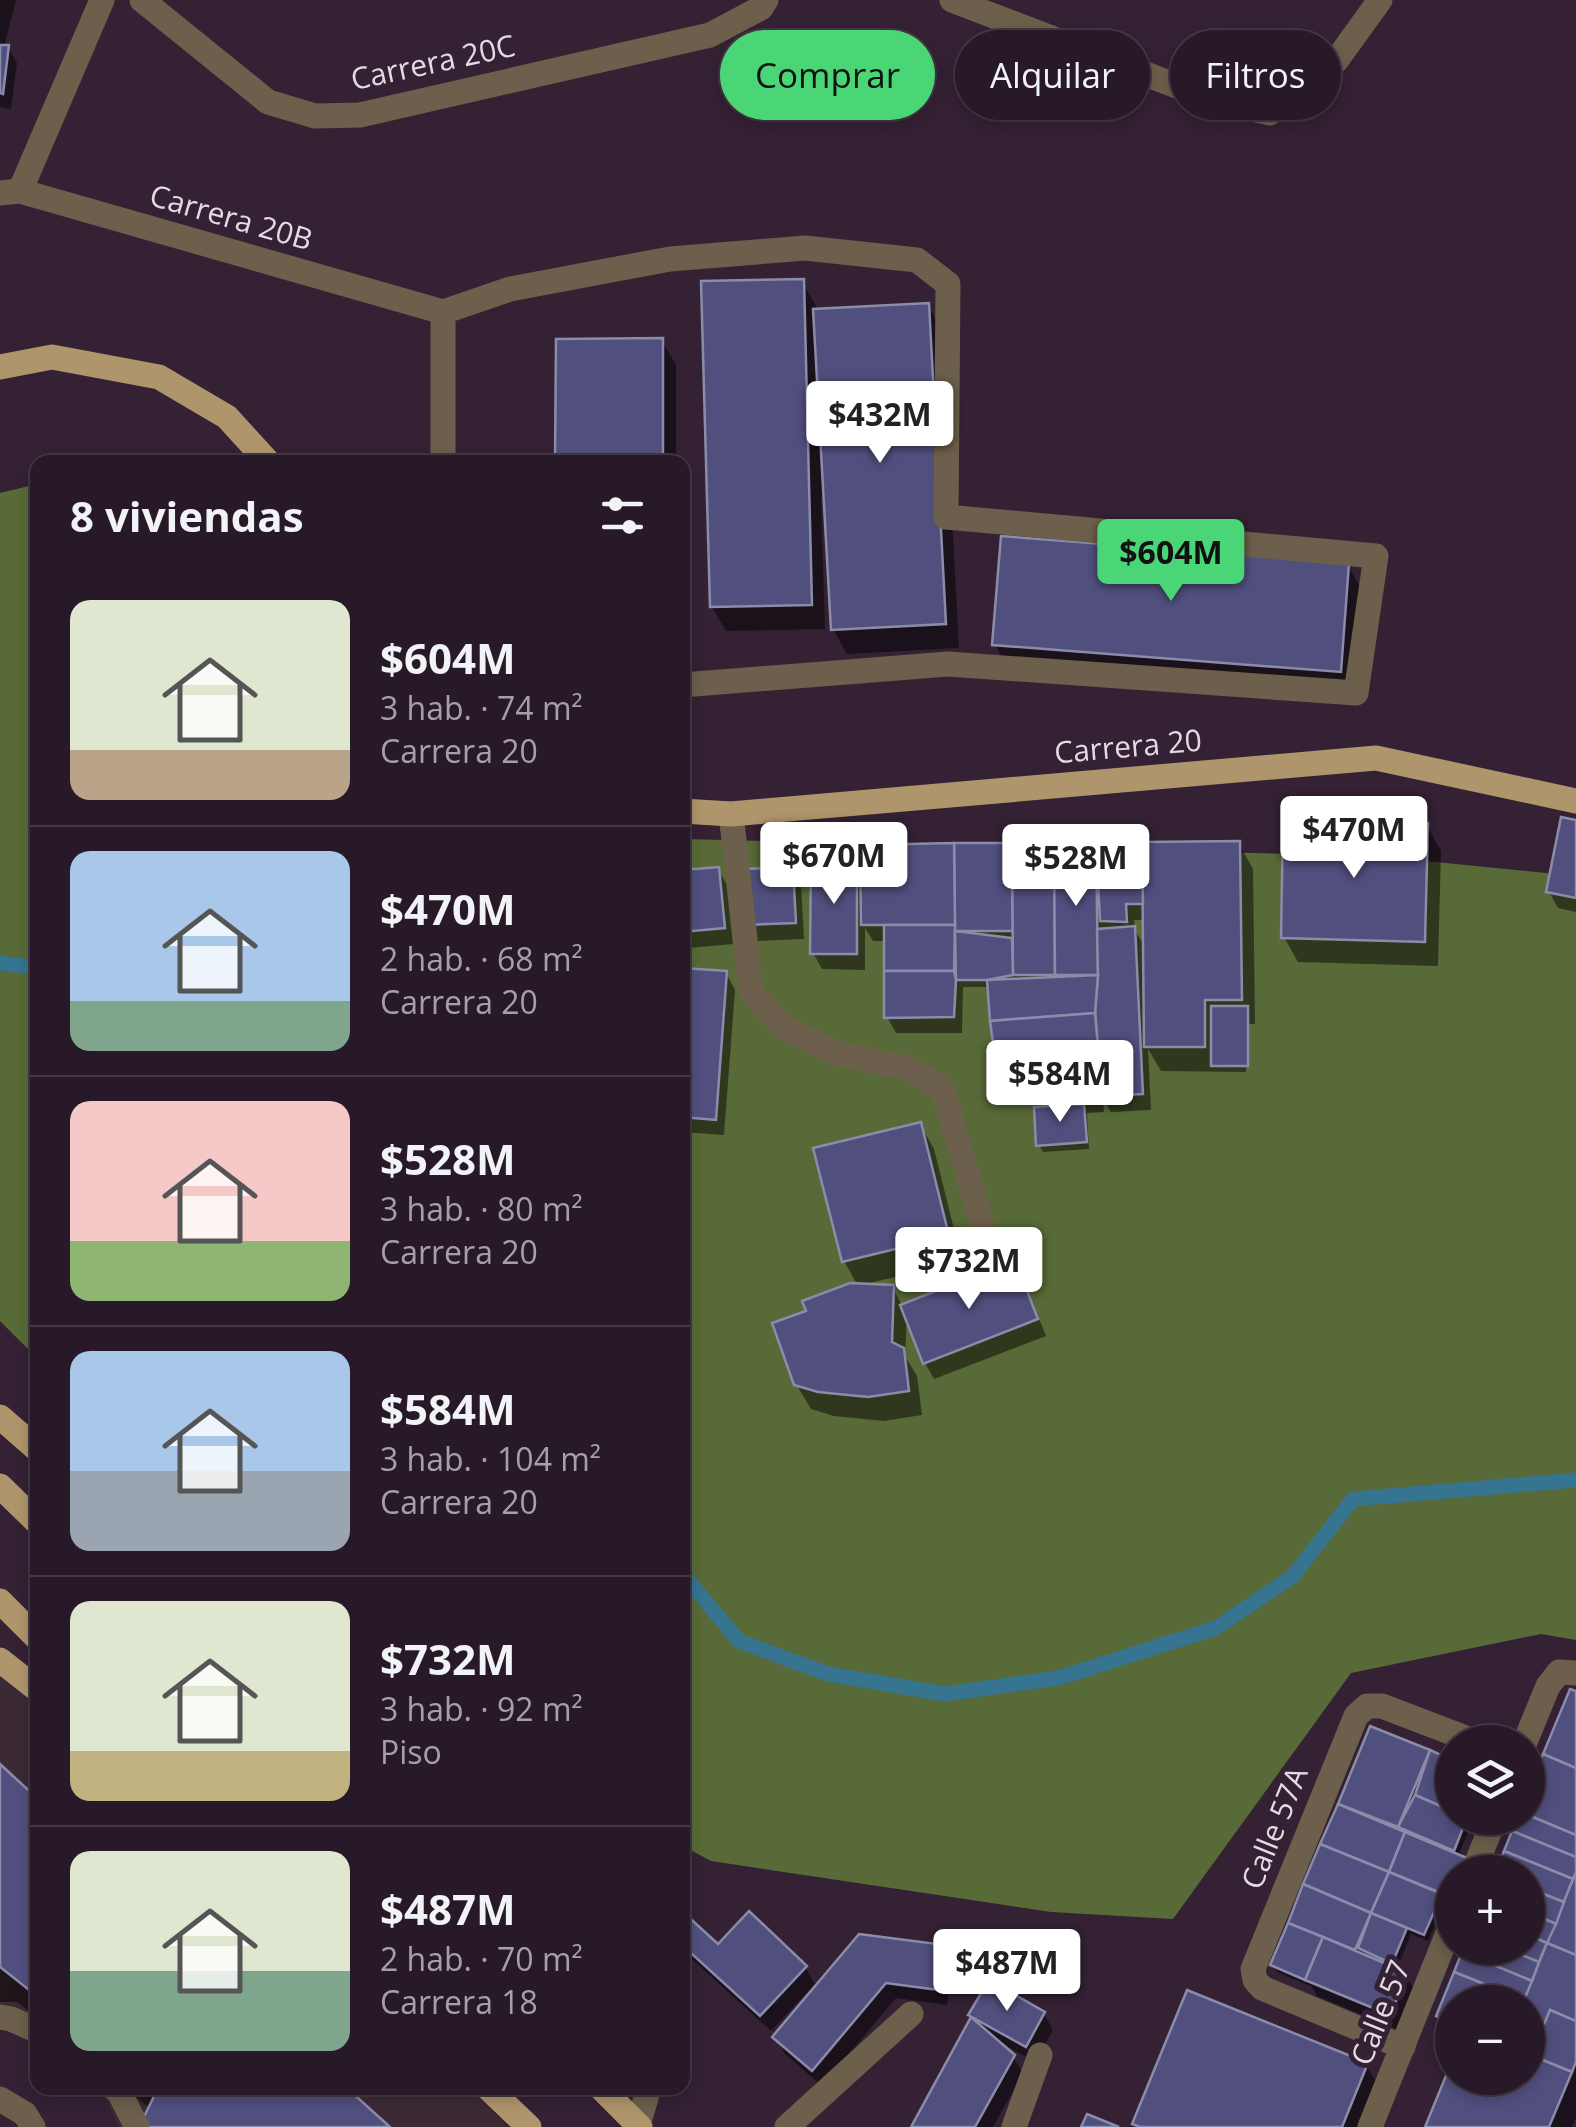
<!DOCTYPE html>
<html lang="es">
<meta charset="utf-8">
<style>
body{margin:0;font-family:"Open Sans",sans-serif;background:#2f222f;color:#f1f3f6;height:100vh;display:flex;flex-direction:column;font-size:38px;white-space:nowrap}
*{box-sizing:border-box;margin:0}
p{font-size:32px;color:#a4a0a7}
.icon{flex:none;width:55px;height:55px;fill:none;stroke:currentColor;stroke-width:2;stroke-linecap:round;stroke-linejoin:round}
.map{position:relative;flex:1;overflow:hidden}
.side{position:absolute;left:30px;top:455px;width:660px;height:1640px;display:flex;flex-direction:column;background:#271927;border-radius:20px;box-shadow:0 5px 15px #0003,0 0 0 2px #433844}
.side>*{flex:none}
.banner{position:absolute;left:720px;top:30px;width:705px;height:90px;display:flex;gap:20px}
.controls{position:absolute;left:1435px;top:1725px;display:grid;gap:20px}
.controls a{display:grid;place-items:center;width:110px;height:110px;border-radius:50%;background:#271927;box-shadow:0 5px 15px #0003,0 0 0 2px #433844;font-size:50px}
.price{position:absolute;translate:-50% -85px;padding:0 22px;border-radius:10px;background:#fff;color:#222;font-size:32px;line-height:65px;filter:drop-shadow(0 2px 5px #0008)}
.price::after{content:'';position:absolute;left:50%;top:60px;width:30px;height:22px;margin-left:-15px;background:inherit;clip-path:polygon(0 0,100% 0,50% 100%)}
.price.on{background:#4ad677;color:#111}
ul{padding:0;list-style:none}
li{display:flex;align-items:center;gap:30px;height:250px;padding:0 40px}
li+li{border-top:2px solid #433844}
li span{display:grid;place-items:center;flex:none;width:280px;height:200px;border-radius:20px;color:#555}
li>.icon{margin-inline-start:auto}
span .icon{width:120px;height:120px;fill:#fffc;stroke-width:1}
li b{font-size:42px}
h2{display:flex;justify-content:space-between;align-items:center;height:120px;padding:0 40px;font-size:42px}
.tag{padding:0 35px;border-radius:45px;background:#271927;box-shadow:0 5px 15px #0003,0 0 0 2px #433844;font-size:35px;line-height:90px}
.tag.on{background:#4ad677;color:#111}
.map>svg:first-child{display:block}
</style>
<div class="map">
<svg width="1576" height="2127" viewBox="0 0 1576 2127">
<rect width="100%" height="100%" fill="#342134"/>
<g fill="#3b2a34">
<path d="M 0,1676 L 37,1705 L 37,2042 L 0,2028 Z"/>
<path d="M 100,2088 L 469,2088 L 509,2127 L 119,2127 L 103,2091 Z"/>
</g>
<g fill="#586a38">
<path d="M 37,484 L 38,484 L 37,1358 L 0,1321 L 0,493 Z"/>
<path d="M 683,839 L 1375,856 L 1576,876 L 1576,1640 L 1541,1634 L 1351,1673 L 1173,1919 L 1051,1912 L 711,1861 L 683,1846 Z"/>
</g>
<g fill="#0007" fill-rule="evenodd">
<path d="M 0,0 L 16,0 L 4,47 L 8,47 L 17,63 L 11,109 L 0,107 Z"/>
<path d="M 802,281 L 816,306 L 817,311 L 928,306 L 942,330 L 959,648 L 847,654 L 833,629 L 826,497 L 821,497 L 825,629 L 726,631 L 712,607 Z"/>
<path d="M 558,341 L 662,341 L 676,365 L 676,462 L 558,462 Z"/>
<path d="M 1348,565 L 1362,590 L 1354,695 L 1009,669 L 995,645 Z"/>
<path d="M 1576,822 L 1576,912 L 1558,908 L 1549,892 Z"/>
<path d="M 1427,826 L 1441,851 L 1438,966 L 1298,962 L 1284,937 Z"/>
<path d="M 1239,844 L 1253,869 L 1255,1024 L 1251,1024 L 1251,1072 L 1251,1024 L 1246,1024 L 1246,1072 L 1161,1071 L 1148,1049 L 1151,1110 L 1111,1112 L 1103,1098 L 1104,1112 L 1087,1113 L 1089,1149 L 1043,1152 L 1039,1145 L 1036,1107 L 1032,1100 L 1030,1071 L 1007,1074 L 998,1057 L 990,987 L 963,987 L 962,1033 L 896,1033 L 887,1017 L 887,941 L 873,941 L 865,928 L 865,970 L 822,969 L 813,953 L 856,861 L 863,873 L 862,847 ZM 1134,920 L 1146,920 L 1146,949 L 1135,930 Z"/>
<path d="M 718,870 L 728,886 L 733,944 L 689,948 L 682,937 L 682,872 Z"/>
<path d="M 791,870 L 801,886 L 804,939 L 756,941 L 746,925 Z"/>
<path d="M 682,970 L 726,973 L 735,990 L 724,1135 L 682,1132 Z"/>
<path d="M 920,1124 L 934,1149 L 962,1261 L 861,1285 L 893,1288 L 903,1307 L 1014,1263 L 1023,1279 L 1046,1336 L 934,1379 L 925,1363 L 907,1316 L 905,1356 L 917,1376 L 922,1415 L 884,1421 L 834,1416 L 811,1409 L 796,1384 L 809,1313 L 858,1286 L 844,1261 Z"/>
<path d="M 1572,1692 L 1576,1694 L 1576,2118 L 1572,2127 L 1428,2127 L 1452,2068 L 1452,2078 L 1528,2078 L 1528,2002 L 1452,2002 L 1452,2035 L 1448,2033 L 1438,2016 L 1467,1948 L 1528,1948 L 1528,1872 L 1497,1872 L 1520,1818 L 1528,1818 L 1528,1799 Z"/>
<path d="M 1371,1729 L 1452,1763 L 1452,1818 L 1491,1818 L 1484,1835 L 1469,1829 L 1458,1857 L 1473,1872 L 1452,1872 L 1452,1909 L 1443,1906 L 1428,1941 L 1411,1934 L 1396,1971 L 1406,1975 L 1415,1991 L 1399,2030 L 1317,1996 L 1312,1987 L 1277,1972 L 1273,1965 Z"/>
<path d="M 0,1767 L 38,1802 L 38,2018 L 17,2002 L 0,2002 Z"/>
<path d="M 682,1915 L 718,1947 L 805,1967 L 815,1984 L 771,2031 L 682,1950 Z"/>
<path d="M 944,1948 L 953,1964 L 947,2005 L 896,1998 L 822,2086 L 785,2054 L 775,2037 Z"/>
<path d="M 1044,2014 L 1053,2030 L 1035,2062 L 1001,2043 L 1000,2045 L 1013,2057 L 1023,2073 L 993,2127 L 914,2127 L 973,2019 L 971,2015 Z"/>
<path d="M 1366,2065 L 1385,2097 L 1373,2127 L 1137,2127 L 1135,2124 Z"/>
<path d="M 124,2088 L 344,2088 L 386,2127 L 151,2109 Z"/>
</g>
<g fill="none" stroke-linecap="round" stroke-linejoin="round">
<g stroke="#36748f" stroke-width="15">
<path d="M 0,963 L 38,968"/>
<path d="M 682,1573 L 739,1641 L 828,1674 L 945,1694 L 1058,1678 L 1216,1628 L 1293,1576 L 1353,1499 L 1576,1480"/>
</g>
</g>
<g fill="#514f7e" stroke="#8b8ca9" stroke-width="2.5">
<path d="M 0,45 L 9,45 L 3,94 L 0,93 Z"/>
<path d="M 804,279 L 812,605 L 710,607 L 701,281 Z"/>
<path d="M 929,303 L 946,624 L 831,630 L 813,309 Z"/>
<path d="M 663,338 L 663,462 L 555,462 L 556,339 Z"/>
<path d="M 1001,536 L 1349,563 L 1341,672 L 992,645 Z"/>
<path d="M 1561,817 L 1576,820 L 1576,898 L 1546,892 Z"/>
<path d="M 1283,820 L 1428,823 L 1425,942 L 1281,938 Z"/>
<path d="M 1240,841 L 1242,1000 L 1205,1000 L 1205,1047 L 1144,1047 L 1142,842 Z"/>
<path d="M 1142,842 L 1143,904 L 1126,904 L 1127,922 L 1100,921 L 1096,843 Z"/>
<path d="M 954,843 L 1012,843 L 1013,931 L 955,931 Z"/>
<path d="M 954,843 L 955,925 L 861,925 L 860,845 Z"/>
<path d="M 1012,843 L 1054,843 L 1055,975 L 1013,975 Z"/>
<path d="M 1054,843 L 1096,843 L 1098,975 L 1055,975 Z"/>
<path d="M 811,859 L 857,859 L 857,954 L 810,954 Z"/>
<path d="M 719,867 L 725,928 L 682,932 L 682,870 Z"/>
<path d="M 793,867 L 796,923 L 744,925 L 742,869 Z"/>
<path d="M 884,925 L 955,925 L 954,971 L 884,971 Z"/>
<path d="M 1135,926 L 1143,1094 L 1100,1096 L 1098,1047 L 1095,1013 L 1098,975 L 1097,929 Z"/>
<path d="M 955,931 L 1012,938 L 1013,975 L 987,980 L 956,980 Z"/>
<path d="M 682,968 L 727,971 L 716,1120 L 682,1117 Z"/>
<path d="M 884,971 L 954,971 L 956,980 L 954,1017 L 884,1018 Z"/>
<path d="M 1098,975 L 1095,1013 L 990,1021 L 987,980 Z"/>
<rect x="1211" y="1006" width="37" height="60"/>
<path d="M 1095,1013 L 1098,1047 L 995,1058 L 990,1021 Z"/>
<path d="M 1094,1054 L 1096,1096 L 1029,1100 L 1027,1058 Z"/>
<path d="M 1084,1104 L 1087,1142 L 1036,1146 L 1034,1107 Z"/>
<path d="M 921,1122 L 949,1236 L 842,1262 L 813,1148 Z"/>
<path d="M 1015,1260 L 1038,1319 L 923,1364 L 900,1305 Z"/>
<path d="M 850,1283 L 894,1285 L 892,1342 L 904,1348 L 909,1391 L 868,1397 L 818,1392 L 794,1385 L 772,1323 L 806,1311 L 802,1301 Z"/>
<path d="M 1570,1689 L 1576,1691 L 1576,1768 L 1543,1754 Z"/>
<path d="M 1370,1726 L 1430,1750 L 1398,1827 L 1338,1804 Z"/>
<path d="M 1430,1750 L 1452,1760 L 1452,1811 L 1415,1795 Z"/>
<path d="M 1543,1754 L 1576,1768 L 1576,1835 L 1528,1815 L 1528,1792 Z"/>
<path d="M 0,1764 L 38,1799 L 38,1997 L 0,1967 Z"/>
<path d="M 1415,1795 L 1452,1811 L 1452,1818 L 1467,1818 L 1454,1851 L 1398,1827 Z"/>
<path d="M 1338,1804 L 1405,1832 L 1389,1872 L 1320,1844 Z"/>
<path d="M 1528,1815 L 1576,1835 L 1576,1857 L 1512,1831 L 1517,1818 L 1528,1818 Z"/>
<path d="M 1512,1831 L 1576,1857 L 1576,1872 L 1573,1879 L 1504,1851 Z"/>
<path d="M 1405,1832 L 1467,1858 L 1461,1872 L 1452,1872 L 1451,1897 L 1389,1872 Z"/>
<path d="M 1320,1844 L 1389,1872 L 1371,1913 L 1303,1884 Z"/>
<path d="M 1504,1851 L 1573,1879 L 1564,1902 L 1528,1888 L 1528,1872 L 1495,1872 Z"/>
<path d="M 1389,1872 L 1442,1894 L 1424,1935 L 1371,1913 Z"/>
<path d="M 1576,1872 L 1576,1955 L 1547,1943 Z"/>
<path d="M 1303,1884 L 1371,1913 L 1355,1950 L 1288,1923 Z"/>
<path d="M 1528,1888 L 1564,1902 L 1556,1924 L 1528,1912 Z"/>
<path d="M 682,1911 L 718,1944 L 749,1911 L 807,1966 L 760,2016 L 682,1945 Z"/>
<path d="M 1528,1912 L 1556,1924 L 1547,1943 L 1528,1935 Z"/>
<path d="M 1371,1913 L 1407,1928 L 1392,1964 L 1358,1948 Z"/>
<path d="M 1288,1923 L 1323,1937 L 1305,1980 L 1270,1965 Z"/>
<path d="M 859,1934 L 945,1945 L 939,1990 L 886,1983 L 812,2071 L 772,2037 Z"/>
<path d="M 1528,1935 L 1547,1943 L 1539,1962 L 1504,1948 L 1528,1948 Z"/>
<path d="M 1323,1937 L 1408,1973 L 1390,2015 L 1305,1980 Z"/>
<path d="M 1547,1943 L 1576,1955 L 1576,2021 L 1550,2010 L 1544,2025 L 1528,2019 L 1528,2002 L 1523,2002 Z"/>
<path d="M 1464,1948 L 1504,1948 L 1539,1962 L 1532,1981 L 1462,1952 Z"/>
<path d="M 1462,1952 L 1532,1981 L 1524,2000 L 1454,1972 Z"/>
<path d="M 1454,1972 L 1524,2000 L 1523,2002 L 1452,2002 L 1452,2023 L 1436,2016 Z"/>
<path d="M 989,1980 L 1045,2012 L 1026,2047 L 968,2015 Z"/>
<path d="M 1187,1990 L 1368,2063 L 1342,2127 L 1140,2127 L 1132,2124 Z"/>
<path d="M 1550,2010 L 1576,2021 L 1576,2062 L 1572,2072 L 1528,2054 L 1528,2019 L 1544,2025 Z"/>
<path d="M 971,2017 L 1015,2055 L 975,2127 L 911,2127 Z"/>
<path d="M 1528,2054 L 1572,2072 L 1549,2127 L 1425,2127 L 1452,2061 L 1452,2078 L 1528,2078 Z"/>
<path d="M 150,2088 L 347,2088 L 390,2127 L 145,2127 L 142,2121 L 156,2092 Z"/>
<path d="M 1087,2114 L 1119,2127 L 1081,2127 Z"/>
</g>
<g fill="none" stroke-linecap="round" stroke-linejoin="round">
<g stroke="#6c5f4b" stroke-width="25">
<path d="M 142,0 L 268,102 L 315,116 L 360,115 L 710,35 L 761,8 L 766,0"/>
<path d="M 952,0 L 1216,101 L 1270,113 L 1336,61 L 1380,0"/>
<path d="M 20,191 L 102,0"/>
<path d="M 0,193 L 20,191 L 443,312"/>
<path d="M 443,312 L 510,289 L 670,259 L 805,248 L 917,260 L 948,284 L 946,517 L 1376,556 L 1356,693 L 948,664 L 682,685"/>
<path d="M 443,462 L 443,312"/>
<path d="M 731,814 L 751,992 L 785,1028 L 839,1054 L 904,1067 L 942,1087 L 981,1220"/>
<path d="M 1525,1742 L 1548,1686 L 1559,1672 L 1576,1673"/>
<path d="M 1473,1872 L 1495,1818"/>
<path d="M 0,2017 L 11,2019 L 38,2031"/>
<path d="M 1403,2047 L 1262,1988 L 1255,1980 L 1253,1969 L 1356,1716 L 1367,1706 L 1382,1706 L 1476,1742"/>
<path d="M 114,2088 L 119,2092 L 137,2127"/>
<path d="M 0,2099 L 25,2114 L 33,2127"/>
<path d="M 638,2125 L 649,2088"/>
<path d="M 787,2127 L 911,2014"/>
<path d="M 1014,2127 L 1040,2055"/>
<path d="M 1370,2127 L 1452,1923"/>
</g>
<g stroke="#af956b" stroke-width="25">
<path d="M 0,367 L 52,357 L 159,377 L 227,417 L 268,462"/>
<path d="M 682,811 L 731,814 L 1376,758 L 1576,801"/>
<path d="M 0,1417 L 38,1450"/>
<path d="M 0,1486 L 38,1523"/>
<path d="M 0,1601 L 38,1639"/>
<path d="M 0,1660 L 38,1690"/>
<path d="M 488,2088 L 529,2127"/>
<path d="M 601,2088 L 640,2127"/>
</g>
</g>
<g text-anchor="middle" stroke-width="10" stroke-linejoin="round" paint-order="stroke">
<g font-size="30" fill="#e6d9e5" stroke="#342134">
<text transform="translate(433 63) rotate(-12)" y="10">Carrera 20C</text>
<text transform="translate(231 218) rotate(16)" y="10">Carrera 20B</text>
<text transform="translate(1128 747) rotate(-5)" y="10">Carrera 20</text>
<text transform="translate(1275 1828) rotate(-68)" y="10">Calle 57A</text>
<text transform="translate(1381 2013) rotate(-68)" y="10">Calle 57</text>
</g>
</g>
</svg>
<div class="controls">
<a><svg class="icon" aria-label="layers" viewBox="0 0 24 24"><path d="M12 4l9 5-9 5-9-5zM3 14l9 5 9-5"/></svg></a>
<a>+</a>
<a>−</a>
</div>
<b class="price" style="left:880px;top:466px">$432M</b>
<b class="price on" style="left:1171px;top:604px">$604M</b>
<b class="price" style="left:1354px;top:881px">$470M</b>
<b class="price" style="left:834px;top:907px">$670M</b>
<b class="price" style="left:1076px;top:909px">$528M</b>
<b class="price" style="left:1060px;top:1125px">$584M</b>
<b class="price" style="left:969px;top:1312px">$732M</b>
<b class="price" style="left:1007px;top:2014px">$487M</b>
<div class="banner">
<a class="tag on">Comprar</a>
<a class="tag">Alquilar</a>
<a class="tag">Filtros</a>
</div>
<section class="side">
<h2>8 viviendas<svg class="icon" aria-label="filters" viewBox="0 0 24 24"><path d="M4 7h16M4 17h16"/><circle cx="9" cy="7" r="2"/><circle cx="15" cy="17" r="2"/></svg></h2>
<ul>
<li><span style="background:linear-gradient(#dfe7d0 75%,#b9a48a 0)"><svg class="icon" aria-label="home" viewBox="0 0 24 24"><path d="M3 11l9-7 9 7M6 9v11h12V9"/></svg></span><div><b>$604M</b><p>3 hab. · 74 m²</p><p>Carrera 20</p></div></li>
<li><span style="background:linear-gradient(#a9c7e8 75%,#7fa58c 0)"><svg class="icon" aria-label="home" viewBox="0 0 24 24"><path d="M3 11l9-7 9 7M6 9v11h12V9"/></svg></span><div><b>$470M</b><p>2 hab. · 68 m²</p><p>Carrera 20</p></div></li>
<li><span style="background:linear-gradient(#f6c9c9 70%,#8fb573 0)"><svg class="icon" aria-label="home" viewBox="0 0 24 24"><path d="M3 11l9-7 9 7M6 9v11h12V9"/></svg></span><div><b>$528M</b><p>3 hab. · 80 m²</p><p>Carrera 20</p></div></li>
<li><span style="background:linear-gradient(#a9c7e8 60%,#9aa5b1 0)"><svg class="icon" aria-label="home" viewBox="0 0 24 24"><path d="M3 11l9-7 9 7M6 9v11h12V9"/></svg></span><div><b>$584M</b><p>3 hab. · 104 m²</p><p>Carrera 20</p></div></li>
<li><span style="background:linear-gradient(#dfe7d0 75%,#c2b280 0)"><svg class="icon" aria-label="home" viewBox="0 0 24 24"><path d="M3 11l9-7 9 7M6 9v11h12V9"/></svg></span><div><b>$732M</b><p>3 hab. · 92 m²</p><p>Piso</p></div></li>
<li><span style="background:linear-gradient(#dfe7d0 60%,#7fa58c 0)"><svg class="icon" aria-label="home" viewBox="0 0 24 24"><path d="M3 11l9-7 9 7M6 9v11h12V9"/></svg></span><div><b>$487M</b><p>2 hab. · 70 m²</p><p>Carrera 18</p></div></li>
</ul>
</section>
</div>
